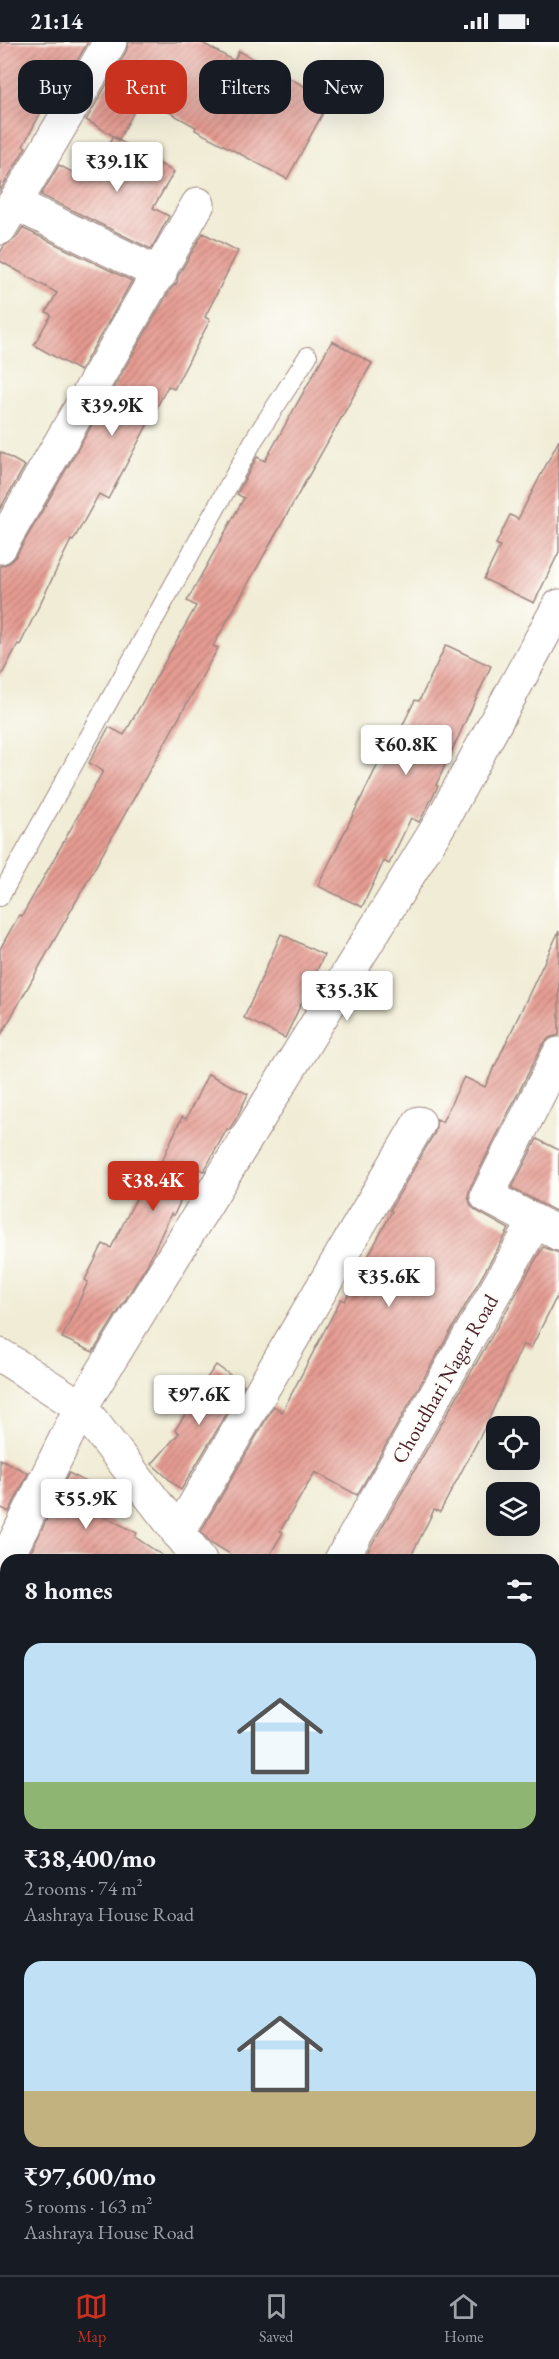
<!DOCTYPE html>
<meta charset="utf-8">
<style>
body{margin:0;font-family:"EB Garamond",serif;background:#242831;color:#f1f3f6;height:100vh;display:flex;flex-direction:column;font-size:22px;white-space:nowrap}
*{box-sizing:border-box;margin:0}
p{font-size:20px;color:#9ea1a6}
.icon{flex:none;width:33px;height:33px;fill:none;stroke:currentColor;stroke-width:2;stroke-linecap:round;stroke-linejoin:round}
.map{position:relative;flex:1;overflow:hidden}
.side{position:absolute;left:0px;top:1512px;width:560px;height:722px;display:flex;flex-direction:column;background:#171b24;border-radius:18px 18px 0 0;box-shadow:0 6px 24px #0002}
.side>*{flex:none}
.hud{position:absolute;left:18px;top:18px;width:524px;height:54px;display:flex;gap:12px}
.buttons{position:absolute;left:486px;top:1374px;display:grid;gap:12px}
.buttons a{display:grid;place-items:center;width:54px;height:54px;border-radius:12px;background:#171b24;box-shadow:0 6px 24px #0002;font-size:30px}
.price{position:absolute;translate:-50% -51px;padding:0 14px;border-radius:6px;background:#fff;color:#222;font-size:20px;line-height:39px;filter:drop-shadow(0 2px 3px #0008)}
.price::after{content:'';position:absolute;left:50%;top:36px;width:18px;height:14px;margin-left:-9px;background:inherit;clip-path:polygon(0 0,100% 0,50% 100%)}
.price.current{background:#c8321e;color:#fff}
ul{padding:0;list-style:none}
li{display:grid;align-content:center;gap:12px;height:318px;padding:0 24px}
li span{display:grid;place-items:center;height:186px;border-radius:18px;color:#555}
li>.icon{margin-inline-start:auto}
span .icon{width:108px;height:108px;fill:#fffc;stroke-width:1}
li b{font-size:26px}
h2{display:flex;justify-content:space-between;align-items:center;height:72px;padding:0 24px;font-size:26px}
.chip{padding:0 21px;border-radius:18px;background:#171b24;box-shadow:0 6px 24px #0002;font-size:21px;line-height:54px}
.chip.current{background:#c8321e;color:#fff}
.status{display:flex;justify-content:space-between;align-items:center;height:42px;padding:0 30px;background:#171b24;direction:ltr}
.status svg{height:16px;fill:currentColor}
.tabs{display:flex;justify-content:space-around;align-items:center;height:84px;border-top:2px solid #363941;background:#171b24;font-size:16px;color:#9ea1a6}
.tabs a{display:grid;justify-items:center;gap:3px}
.tabs .current{color:#c8321e}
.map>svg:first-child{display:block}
</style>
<div class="status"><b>21:14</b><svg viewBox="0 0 49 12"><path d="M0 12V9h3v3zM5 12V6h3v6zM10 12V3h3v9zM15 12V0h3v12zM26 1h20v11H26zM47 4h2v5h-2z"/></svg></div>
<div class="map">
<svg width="559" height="2233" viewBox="0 0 559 2233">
<defs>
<pattern id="building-hatch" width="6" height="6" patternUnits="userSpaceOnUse" patternTransform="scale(1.5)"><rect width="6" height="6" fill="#e59b92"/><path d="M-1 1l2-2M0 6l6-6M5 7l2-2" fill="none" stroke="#bc7e77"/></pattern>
</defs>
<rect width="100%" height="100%" fill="#fdfcf7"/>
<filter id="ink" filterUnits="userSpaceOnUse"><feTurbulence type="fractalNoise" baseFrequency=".0167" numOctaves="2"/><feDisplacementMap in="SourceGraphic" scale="12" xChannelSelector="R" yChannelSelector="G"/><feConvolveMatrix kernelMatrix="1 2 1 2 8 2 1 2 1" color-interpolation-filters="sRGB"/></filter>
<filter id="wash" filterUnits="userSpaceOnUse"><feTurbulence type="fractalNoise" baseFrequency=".008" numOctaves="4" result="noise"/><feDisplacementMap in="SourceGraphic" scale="24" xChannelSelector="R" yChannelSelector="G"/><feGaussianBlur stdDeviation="1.35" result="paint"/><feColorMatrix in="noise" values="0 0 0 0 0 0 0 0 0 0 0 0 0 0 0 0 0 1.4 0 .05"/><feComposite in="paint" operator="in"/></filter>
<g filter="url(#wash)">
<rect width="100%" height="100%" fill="#f0ecd5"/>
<g id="blocks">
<g fill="url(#building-hatch)">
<path d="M 0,0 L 88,0 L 53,60 L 48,57 L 23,104 L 26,105 L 0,149 Z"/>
<path d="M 129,0 L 201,0 L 234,19 L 239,9 L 330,58 L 287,137 L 195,88 L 196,85 L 142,55 L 119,97 L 86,78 L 126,10 Z"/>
<path d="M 113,95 L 174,130 L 153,166 L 169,174 L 151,207 L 41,153 L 59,123 L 88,139 Z"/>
<path d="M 22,186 L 132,239 L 80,329 L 34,303 L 51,273 L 46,270 L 57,251 L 0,219 L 0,211 L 4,204 L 16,196 Z"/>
<path d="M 203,191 L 238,209 L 205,275 L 210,278 L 174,347 L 168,344 L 108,457 L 99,452 L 73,499 L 71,498 L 20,603 L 18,602 L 0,636 L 0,524 L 9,521 L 16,514 L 170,248 L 177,241 L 178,234 Z"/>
<path d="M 332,299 L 372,321 L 213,604 L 218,606 L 0,995 L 0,907 L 19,873 L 22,874 L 103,729 L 89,721 L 109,685 L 124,693 L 196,564 L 187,559 L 244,456 L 237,452 L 257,415 L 265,419 Z"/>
<path d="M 559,398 L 559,510 L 534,561 L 484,537 L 500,504 L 496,502 L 510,473 L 518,477 Z"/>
<path d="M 0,410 L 25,424 L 0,467 Z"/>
<path d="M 446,603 L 491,624 L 436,743 L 438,744 L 428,764 L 419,780 L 411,776 L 389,822 L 384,819 L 362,865 L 318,844 L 381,716 L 385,719 L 415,658 L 419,659 Z"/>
<path d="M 559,889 L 559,993 L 549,996 L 542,1004 L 470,1146 L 468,1154 L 471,1164 L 478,1170 L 509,1187 L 357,1453 L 315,1430 L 280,1489 L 283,1490 L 267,1518 L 240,1518 L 210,1500 L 201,1489 L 274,1364 L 282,1370 L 341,1257 L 345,1259 L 392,1169 L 390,1168 L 394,1161 L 435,1090 L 437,1077 L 442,1080 L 464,1035 L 485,1045 Z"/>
<path d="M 281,892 L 324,913 L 285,996 L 244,976 Z"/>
<path d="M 208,1032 L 248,1052 L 236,1077 L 229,1088 L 227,1087 L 204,1129 L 196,1125 L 174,1173 L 171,1172 L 147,1223 L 93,1310 L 62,1296 L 88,1240 L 85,1238 L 103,1202 L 111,1206 L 153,1123 L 159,1125 L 182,1075 L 186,1077 Z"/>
<path d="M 537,1097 L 559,1108 L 559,1166 L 557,1170 L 512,1146 Z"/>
<path d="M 543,1205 L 559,1211 L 559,1250 L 531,1306 L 523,1302 L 486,1383 L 440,1470 L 434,1468 L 409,1518 L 363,1518 Z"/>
<path d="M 216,1323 L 244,1343 L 181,1448 L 152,1422 L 179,1391 L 175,1388 L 197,1354 L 195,1353 Z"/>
<path d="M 0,1417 L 28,1431 L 9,1470 L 0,1465 Z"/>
<path d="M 69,1431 L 107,1451 L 97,1471 L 137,1491 L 135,1495 L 169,1518 L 27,1518 Z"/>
</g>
</g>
</g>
<g filter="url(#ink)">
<use href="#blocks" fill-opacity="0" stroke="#9d8680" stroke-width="1.5"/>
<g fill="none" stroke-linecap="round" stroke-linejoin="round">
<g stroke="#9d8680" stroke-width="20">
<path id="service" d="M 0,855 L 255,396 L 308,314"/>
</g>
<g stroke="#9d8680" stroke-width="35">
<g id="minor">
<path d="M 14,161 L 160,232"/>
<path d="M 0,186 L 110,0"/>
<path d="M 0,505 L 198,162"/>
<path d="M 559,1012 L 487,1154 L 559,1192"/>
<path d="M 0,1313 L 81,1365 L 200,1518"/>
<path d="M 178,1491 L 419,1081"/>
<path d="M 6,1518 L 81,1365 L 441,780 L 559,564"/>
<path d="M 341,1518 L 535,1180"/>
<path d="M 554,1693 L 559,1683"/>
<path d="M 0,1830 L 6,1819"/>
<path d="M 554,1841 L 559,1845"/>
<path d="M 360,2228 L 369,2233"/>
<path d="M 323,2233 L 327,2228"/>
</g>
</g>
<use href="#service" stroke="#fff" stroke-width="18"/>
<use href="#minor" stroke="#fff" stroke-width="33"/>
</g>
</g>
<g text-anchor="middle" stroke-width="4.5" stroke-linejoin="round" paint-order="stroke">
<g font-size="21" fill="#4a1f2b" stroke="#fdfcf7">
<text transform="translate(445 1337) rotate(-60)" y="7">Choudhari Nagar Road</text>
</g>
</g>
</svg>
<div class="buttons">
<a><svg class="icon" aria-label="locate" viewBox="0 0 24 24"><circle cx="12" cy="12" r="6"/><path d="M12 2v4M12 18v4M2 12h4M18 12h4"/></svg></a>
<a><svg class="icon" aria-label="layers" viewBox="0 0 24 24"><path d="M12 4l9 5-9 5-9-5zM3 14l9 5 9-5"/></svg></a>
</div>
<b class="price" style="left:117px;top:151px">₹39.1K</b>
<b class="price" style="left:112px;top:395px">₹39.9K</b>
<b class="price" style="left:406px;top:734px">₹60.8K</b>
<b class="price" style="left:347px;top:980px">₹35.3K</b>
<b class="price current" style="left:153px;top:1170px">₹38.4K</b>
<b class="price" style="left:389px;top:1266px">₹35.6K</b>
<b class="price" style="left:199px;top:1384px">₹97.6K</b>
<b class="price" style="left:86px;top:1488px">₹55.9K</b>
<div class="hud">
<a class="chip">Buy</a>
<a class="chip current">Rent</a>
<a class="chip">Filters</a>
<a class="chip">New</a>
</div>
<section class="side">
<h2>8 homes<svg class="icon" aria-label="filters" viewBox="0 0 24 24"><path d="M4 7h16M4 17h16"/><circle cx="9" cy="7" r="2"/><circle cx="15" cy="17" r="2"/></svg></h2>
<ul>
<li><span style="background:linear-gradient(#bfe0f5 75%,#8fb573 0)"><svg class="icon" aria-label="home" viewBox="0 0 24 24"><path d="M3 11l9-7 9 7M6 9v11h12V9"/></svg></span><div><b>₹38,400/mo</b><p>2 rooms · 74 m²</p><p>Aashraya House Road</p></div></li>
<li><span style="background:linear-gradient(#bfe0f5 70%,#c2b280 0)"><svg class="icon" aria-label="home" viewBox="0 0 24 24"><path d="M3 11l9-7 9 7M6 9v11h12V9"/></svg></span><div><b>₹97,600/mo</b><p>5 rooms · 163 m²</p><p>Aashraya House Road</p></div></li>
</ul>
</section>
</div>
<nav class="tabs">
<a class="current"><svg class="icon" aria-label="map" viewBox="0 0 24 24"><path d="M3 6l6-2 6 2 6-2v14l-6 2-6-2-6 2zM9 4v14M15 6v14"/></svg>Map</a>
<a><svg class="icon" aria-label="saved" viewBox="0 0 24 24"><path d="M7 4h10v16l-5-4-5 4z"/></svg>Saved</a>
<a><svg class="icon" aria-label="home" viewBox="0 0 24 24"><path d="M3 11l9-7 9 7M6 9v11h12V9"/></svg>Home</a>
</nav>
